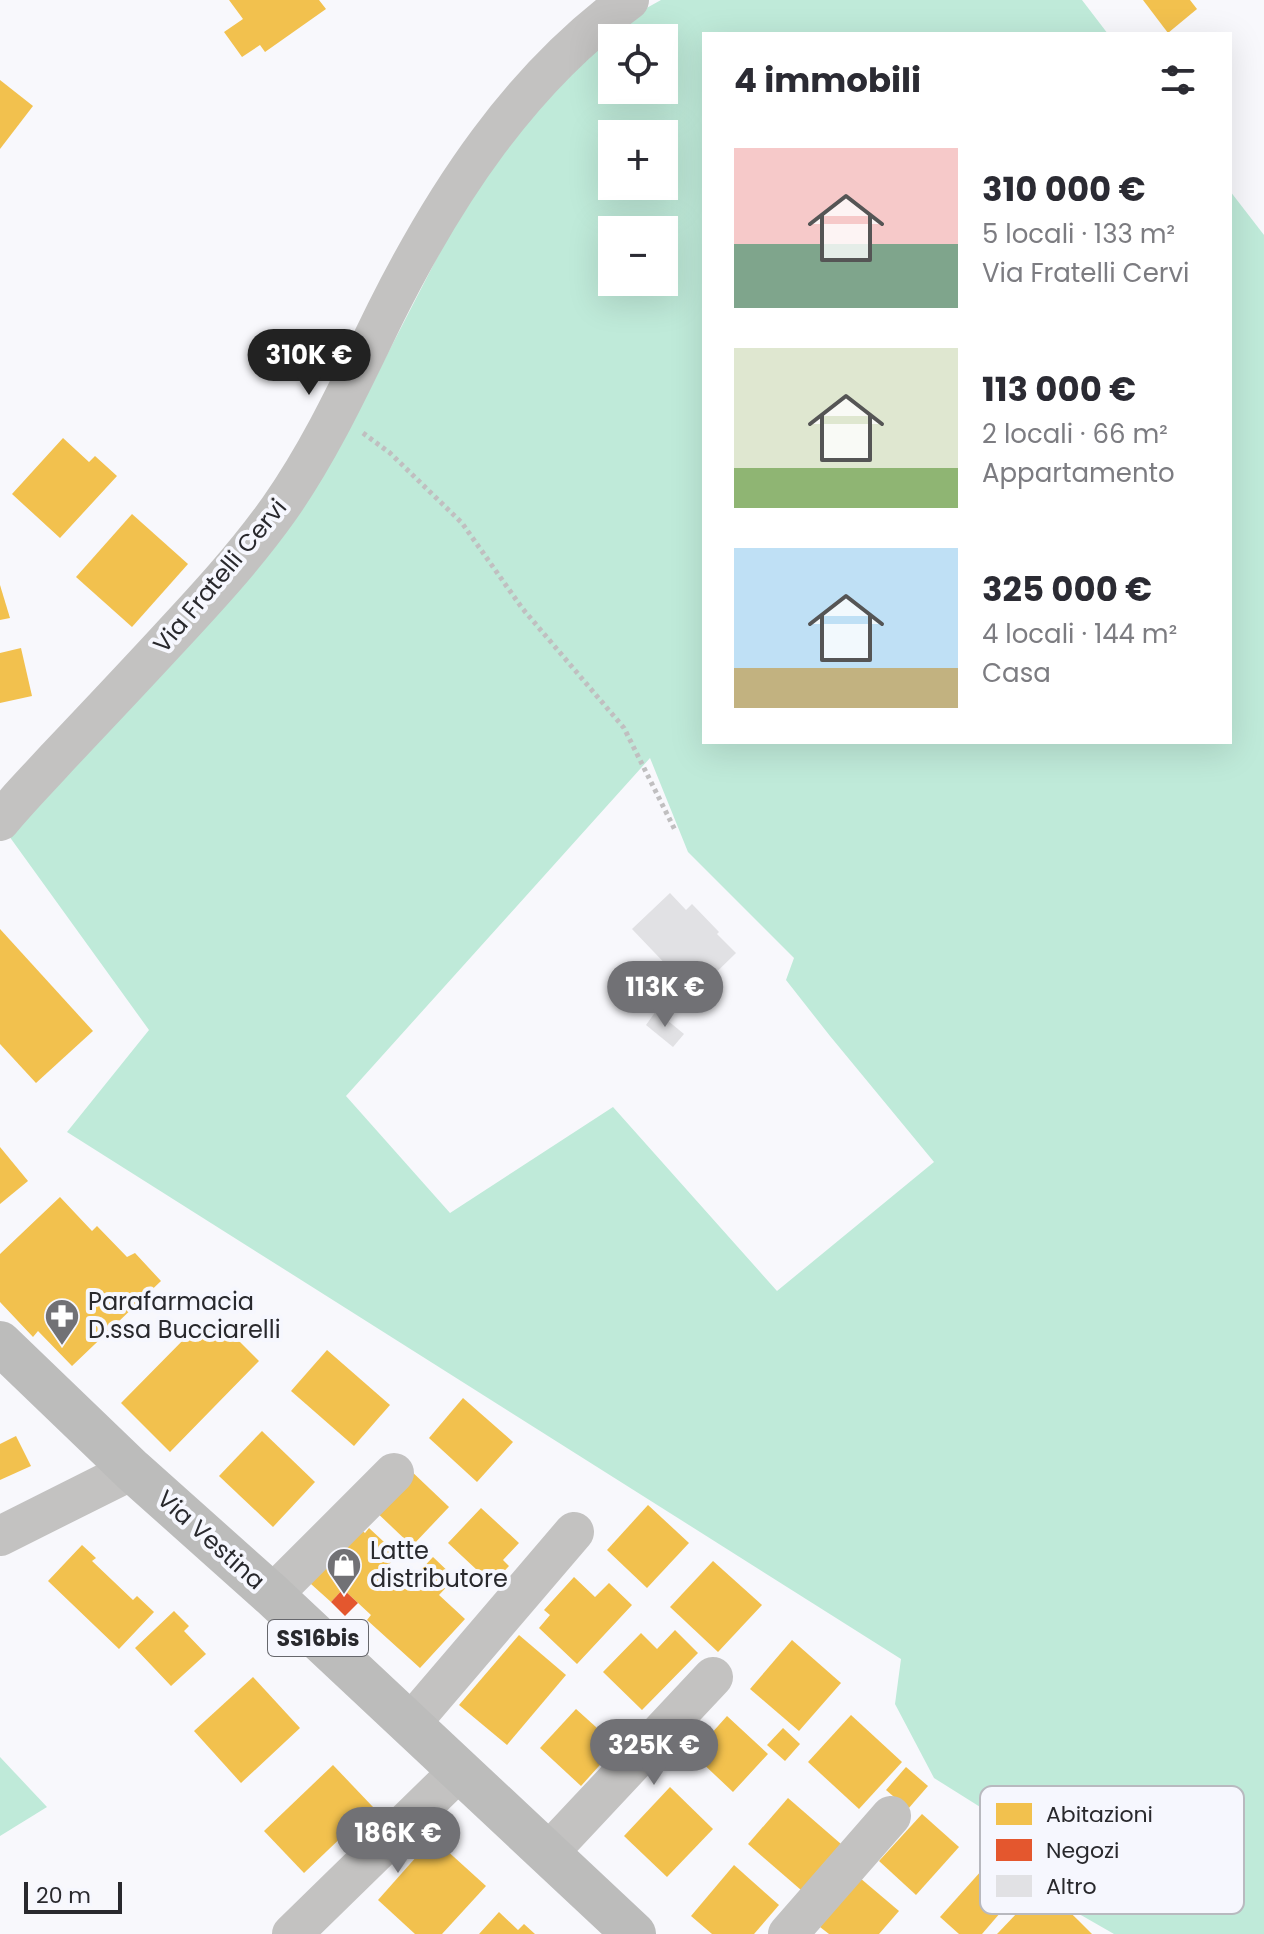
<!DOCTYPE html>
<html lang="it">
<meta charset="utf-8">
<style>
body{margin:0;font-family:Poppins,sans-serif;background:#f7f7f7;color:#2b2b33;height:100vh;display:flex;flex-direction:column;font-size:30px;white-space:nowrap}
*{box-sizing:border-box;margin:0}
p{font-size:26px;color:#7c7c81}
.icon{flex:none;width:44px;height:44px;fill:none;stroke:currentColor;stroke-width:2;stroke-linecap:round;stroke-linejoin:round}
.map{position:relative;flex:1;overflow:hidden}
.sheet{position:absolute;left:702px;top:32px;width:530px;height:712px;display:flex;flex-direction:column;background:#fff;border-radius:0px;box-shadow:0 8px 32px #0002}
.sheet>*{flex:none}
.controls{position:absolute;left:598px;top:24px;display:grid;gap:16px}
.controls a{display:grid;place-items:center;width:80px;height:80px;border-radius:0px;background:#fff;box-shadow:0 8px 32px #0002;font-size:40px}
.scale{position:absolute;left:24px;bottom:20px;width:98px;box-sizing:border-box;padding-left:8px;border:4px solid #29292d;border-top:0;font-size:22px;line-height:28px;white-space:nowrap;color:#29292d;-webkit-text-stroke:6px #f6f7fe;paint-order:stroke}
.price{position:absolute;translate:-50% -68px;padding:0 18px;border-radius:28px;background:#717175;color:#fff;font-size:26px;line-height:52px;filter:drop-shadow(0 2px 4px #0008)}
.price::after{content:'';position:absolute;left:50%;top:48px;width:24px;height:18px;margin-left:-12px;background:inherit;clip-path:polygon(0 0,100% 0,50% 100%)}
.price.selected{background:#222;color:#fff}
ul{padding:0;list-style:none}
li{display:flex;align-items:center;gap:24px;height:200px;padding:0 32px}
li span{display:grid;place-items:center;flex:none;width:224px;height:160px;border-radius:0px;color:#555}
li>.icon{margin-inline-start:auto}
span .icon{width:96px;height:96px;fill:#fffc;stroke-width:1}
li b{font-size:34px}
h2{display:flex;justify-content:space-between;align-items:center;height:96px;padding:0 32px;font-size:34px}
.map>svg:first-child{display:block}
</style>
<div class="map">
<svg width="1264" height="1934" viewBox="0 0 1264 1934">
<rect width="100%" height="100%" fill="#f8f8fc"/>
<g fill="#bfead9" fill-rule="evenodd">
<path d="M 661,0 L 1082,0 L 1108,34 L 704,34 L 704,742 L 1230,742 L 1230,191 L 1264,235 L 1264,1934 L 1114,1934 L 1046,1895 L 1045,1871 L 1012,1827 L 934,1778 L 895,1704 L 901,1659 L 67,1132 L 149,1030 L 9,836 L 358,411 L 473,188 L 585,52 L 643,10 ZM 612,38 L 664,38 L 664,90 L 612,90 ZM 612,134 L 664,134 L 664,186 L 612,186 ZM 612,230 L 664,230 L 664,282 L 612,282 ZM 650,758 L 688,852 L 794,958 L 786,980 L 830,1036 L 934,1162 L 777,1291 L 613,1107 L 450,1213 L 346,1096 Z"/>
<path d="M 0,1757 L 47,1807 L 0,1836 Z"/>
</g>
<g fill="#f2c14e">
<path d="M 229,0 L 319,0 L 326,9 L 265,52 L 260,45 L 242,57 L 224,32 L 243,19 Z"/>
<path d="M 1143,0 L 1190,0 L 1197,9 L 1168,33 Z"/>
<path d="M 0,80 L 33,106 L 0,149 Z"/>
<path d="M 63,438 L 89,462 L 95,456 L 117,476 L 60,538 L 12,494 Z"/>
<path d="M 132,514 L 188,564 L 132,627 L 76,577 Z"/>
<path d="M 0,585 L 10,618 L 0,620 Z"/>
<path d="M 21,648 L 32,696 L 0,703 L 0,653 Z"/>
<path d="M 0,929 L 93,1031 L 36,1083 L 0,1044 Z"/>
<path d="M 0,1147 L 28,1181 L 0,1204 Z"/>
<path d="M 60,1197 L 92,1231 L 97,1226 L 127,1257 L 135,1253 L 161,1281 L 72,1366 L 38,1331 L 33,1337 L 0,1302 L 0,1254 Z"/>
<path d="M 219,1321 L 259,1361 L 170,1452 L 121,1403 L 191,1332 L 200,1341 Z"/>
<path d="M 327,1350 L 390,1405 L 354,1446 L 291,1391 Z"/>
<path d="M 463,1398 L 513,1442 L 477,1482 L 429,1438 Z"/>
<path d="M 262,1431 L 315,1482 L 273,1527 L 219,1476 Z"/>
<path d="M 16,1436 L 31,1466 L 0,1480 L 0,1444 Z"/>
<path d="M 408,1468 L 449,1507 L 412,1546 L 371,1507 Z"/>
<path d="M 648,1505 L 689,1543 L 647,1588 L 607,1550 Z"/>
<path d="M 481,1508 L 519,1543 L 503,1560 L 509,1566 L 492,1584 L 448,1543 Z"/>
<path d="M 351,1521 L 365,1533 L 369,1528 L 398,1555 L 379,1575 L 395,1589 L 412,1571 L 417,1574 L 433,1557 L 455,1578 L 439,1595 L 465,1619 L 420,1668 L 367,1620 L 371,1615 L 343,1589 L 331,1602 L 301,1575 Z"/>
<path d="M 82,1545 L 96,1558 L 92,1561 L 133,1600 L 137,1596 L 154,1612 L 119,1649 L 48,1581 Z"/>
<path d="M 713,1561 L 762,1605 L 718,1652 L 670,1607 Z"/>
<path d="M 574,1577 L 595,1597 L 609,1583 L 632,1605 L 577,1664 L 539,1628 L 550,1615 L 544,1610 Z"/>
<path d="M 174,1611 L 189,1626 L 184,1631 L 206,1654 L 171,1686 L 135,1648 Z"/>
<path d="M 675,1630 L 698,1653 L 642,1710 L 603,1672 L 641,1633 L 657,1649 Z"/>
<path d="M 519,1635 L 566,1675 L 507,1745 L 459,1705 Z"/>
<path d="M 792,1640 L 841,1683 L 799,1731 L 750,1689 Z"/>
<path d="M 253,1677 L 300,1728 L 241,1783 L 194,1731 Z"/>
<path d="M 576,1709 L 617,1746 L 581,1786 L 540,1748 Z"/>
<path d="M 851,1715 L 902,1762 L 859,1809 L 808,1762 Z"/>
<path d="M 727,1716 L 768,1754 L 733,1792 L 697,1758 L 715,1739 L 710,1735 Z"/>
<path d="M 783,1728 L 800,1744 L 785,1761 L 767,1745 Z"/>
<path d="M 333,1765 L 373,1807 L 304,1873 L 264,1831 Z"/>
<path d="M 906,1767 L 928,1786 L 908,1809 L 886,1790 Z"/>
<path d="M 670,1787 L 713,1829 L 667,1877 L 624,1836 Z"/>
<path d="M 788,1798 L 841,1844 L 801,1890 L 748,1844 Z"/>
<path d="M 922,1814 L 959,1847 L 916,1895 L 879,1861 Z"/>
<path d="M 433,1838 L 486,1886 L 442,1934 L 415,1934 L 378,1900 Z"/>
<path d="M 734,1865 L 779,1905 L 754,1934 L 712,1934 L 691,1916 Z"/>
<path d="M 982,1870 L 1013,1898 L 982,1934 L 959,1934 L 940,1917 Z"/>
<path d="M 860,1878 L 899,1911 L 879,1934 L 829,1934 L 820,1927 Z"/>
<path d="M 1043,1886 L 1080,1922 L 1092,1934 L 997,1934 Z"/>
<path d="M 499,1912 L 518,1930 L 524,1924 L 535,1934 L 479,1934 Z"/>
</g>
<path fill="#e4572e" d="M 343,1589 L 358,1603 L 345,1616 L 331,1602 Z"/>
<g fill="#e1e1e4">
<path d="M 670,893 L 686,910 L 692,904 L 719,932 L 717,934 L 736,953 L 694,994 L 632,929 Z"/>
<path d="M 656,1011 L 684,1034 L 673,1047 L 646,1025 Z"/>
</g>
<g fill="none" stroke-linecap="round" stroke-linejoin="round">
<path stroke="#c0bfc0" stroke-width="5" stroke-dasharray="4 4" stroke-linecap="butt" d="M 363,433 L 390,453 L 462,523 L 522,608 L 624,728 L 675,830"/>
<g stroke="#c3c2c1" stroke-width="40">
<path d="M 0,821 C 18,799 38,779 57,758 C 93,720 129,682 165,643 C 205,600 245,557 279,509 C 322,448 353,379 386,312 C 445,194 520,79 629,0"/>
<path d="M 0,1536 L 132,1470"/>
<path d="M 272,1595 L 394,1473"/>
<path d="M 410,1724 L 574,1532"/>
<path d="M 548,1853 L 713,1677"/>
<path d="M 292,1934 L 460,1770"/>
<path d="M 788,1934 L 891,1816"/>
</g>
<path stroke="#bcbcbb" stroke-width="44" d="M 0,1343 L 132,1470 L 272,1595 L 634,1934"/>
</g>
<defs>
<g id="pharmacy-pin" transform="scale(1.8)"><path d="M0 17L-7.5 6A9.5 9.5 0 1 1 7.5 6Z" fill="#717175" stroke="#f6f7fe"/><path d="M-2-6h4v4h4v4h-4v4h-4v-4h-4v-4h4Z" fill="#fff"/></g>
<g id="shop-pin" transform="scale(1.8)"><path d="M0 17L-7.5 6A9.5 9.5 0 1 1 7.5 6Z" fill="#717175" stroke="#f6f7fe"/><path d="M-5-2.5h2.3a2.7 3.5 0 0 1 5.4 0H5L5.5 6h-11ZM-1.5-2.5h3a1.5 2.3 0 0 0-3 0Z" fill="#fff"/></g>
</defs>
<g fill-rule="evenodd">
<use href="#pharmacy-pin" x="62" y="1316"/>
<use href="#shop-pin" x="344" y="1565"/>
</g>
<g text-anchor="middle" stroke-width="8" stroke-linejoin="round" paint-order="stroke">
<rect fill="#f6f7fe" stroke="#66676c" stroke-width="2" x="268" y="1620" width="100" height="36" rx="6"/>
<g font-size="22" font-weight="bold" fill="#29292d">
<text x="318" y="1646">SS16bis</text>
</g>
<g font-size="24" fill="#29292d" stroke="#f6f7fe">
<text transform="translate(220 576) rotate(-50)" y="8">Via Fratelli Cervi</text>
<text transform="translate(211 1540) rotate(42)" y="8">Via Vestina</text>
</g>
<g font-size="24" fill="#29292d" stroke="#f6f7fe" text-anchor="start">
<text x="88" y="1310">Parafarmacia<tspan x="88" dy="28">D.ssa Bucciarelli</tspan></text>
<text x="370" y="1559">Latte<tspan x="370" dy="28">distributore</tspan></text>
</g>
</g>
<rect x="980" y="1786" width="264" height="128" rx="12" fill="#f6f7fe" stroke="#b8b9bf" stroke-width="2"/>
<rect x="996" y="1803" width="36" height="22" fill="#f2c14e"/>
<rect x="996" y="1839" width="36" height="22" fill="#e4572e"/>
<rect x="996" y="1875" width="36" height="22" fill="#e1e1e4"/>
<g font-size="22" fill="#29292d">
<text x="1046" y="1822">Abitazioni</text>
<text x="1046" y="1858">Negozi</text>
<text x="1046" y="1894">Altro</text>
</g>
</svg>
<div class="controls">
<a><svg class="icon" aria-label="locate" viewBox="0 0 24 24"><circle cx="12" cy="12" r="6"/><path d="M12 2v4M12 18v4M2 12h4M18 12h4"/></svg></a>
<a>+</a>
<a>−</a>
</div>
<div class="scale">20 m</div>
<b class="price selected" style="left:309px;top:397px">310K €</b>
<b class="price" style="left:665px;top:1029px">113K €</b>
<b class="price" style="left:654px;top:1787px">325K €</b>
<b class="price" style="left:398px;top:1875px">186K €</b>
<section class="sheet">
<h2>4 immobili<svg class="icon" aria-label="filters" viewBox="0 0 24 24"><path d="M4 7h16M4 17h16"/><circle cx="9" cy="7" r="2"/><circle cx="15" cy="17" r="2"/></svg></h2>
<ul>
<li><span style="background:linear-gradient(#f6c9c9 60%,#7fa58c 0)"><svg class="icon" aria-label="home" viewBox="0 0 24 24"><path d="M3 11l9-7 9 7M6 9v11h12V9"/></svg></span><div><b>310 000 €</b><p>5 locali · 133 m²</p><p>Via Fratelli Cervi</p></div></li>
<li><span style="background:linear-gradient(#dfe7d0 75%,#8fb573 0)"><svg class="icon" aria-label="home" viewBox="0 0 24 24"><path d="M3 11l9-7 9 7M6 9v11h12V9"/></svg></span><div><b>113 000 €</b><p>2 locali · 66 m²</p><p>Appartamento</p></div></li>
<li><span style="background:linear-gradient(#bfe0f5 75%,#c2b280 0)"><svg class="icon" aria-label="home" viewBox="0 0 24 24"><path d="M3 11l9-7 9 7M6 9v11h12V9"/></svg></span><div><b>325 000 €</b><p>4 locali · 144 m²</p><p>Casa</p></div></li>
</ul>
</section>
</div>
